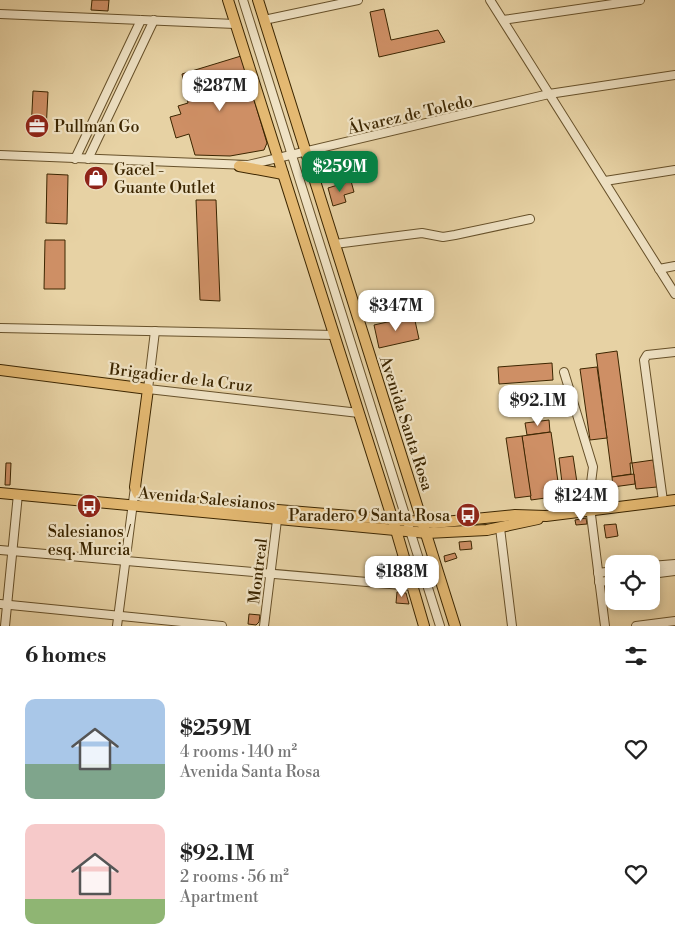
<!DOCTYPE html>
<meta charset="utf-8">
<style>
body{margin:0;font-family:"Libre Bodoni",serif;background:#f2f2f2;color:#222;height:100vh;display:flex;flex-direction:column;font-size:19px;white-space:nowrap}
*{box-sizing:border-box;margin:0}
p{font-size:16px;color:#767676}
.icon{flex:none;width:28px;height:28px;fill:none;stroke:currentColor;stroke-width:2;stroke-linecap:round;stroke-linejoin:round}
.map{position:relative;height:626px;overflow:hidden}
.drawer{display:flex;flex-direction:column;background:#fff;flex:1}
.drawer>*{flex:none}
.fabs{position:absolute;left:605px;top:555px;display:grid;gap:10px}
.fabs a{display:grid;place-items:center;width:55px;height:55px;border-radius:10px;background:#fff;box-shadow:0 2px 8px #0003;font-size:25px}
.price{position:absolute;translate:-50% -42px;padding:0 11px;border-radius:10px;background:#fff;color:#222;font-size:16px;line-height:32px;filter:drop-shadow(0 1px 2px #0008)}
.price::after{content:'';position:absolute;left:50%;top:30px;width:15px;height:11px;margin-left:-8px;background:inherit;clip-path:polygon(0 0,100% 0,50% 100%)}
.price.selected{background:#0b8043;color:#fff}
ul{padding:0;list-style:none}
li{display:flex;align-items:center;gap:15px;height:125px;padding:0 25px}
li span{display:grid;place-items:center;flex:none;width:140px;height:100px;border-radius:10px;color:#555}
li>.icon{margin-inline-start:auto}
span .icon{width:60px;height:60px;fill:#fffc;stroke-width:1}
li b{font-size:21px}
h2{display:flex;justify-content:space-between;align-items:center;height:60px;padding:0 25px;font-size:21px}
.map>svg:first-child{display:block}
</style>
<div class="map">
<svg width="675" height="626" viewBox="0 0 675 626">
<rect width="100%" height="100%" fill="#e7d2a4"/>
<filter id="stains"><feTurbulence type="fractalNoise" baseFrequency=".004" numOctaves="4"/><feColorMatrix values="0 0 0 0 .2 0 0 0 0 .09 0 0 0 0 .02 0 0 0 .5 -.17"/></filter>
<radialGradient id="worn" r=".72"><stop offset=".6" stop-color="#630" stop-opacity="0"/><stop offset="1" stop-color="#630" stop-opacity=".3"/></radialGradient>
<g fill="#ce8f65" stroke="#3c2601">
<path d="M 92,0 L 109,0 L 108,11 L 91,10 Z"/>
<path d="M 384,9 L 391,40 L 438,30 L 445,42 L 379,57 L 370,12 Z"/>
<path d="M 241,56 L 267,143 L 264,150 L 230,156 L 195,155 L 189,134 L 176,138 L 170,117 L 181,114 L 178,106 L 188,103 L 182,74 Z"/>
<path d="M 33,91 L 48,92 L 46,131 L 31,131 Z"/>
<path d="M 47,174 L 68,175 L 67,224 L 46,223 Z"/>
<path d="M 351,181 L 354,192 L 344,195 L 346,202 L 333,206 L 328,188 Z"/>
<path d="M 196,200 L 216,200 L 220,301 L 200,300 Z"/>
<path d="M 45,240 L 65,240 L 65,289 L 44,289 Z"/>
<path d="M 414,316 L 419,339 L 379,348 L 374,325 Z"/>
<path d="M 617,351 L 632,463 L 630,463 L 631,474 L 612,477 L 596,354 Z"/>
<path d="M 552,363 L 553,380 L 499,384 L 498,367 Z"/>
<path d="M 597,367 L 607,438 L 590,440 L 580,369 Z"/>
<path d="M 549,420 L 550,432 L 527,435 L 525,423 Z"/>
<path d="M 551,432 L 560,496 L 531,500 L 522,436 Z"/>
<path d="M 522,436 L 531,496 L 515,498 L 506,438 Z"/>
<path d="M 573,456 L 578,489 L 563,491 L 559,458 Z"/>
<path d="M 653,460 L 657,487 L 636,489 L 632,463 Z"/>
<path d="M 6,463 L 11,463 L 10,485 L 5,485 Z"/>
<path d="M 634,474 L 635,484 L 613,487 L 612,477 Z"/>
<path d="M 586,518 L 587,524 L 576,525 L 575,520 Z"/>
<path d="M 616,524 L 618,536 L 606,538 L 604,525 Z"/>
<path d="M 471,541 L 472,549 L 460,550 L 459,542 Z"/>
<path d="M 455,553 L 457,558 L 445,562 L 444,556 Z"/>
<path d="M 385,559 L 397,560 L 402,578 L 399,582 L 384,580 Z"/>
<path d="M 397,592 L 406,593 L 409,604 L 396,603 Z"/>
<path d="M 249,614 L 260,615 L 259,622 L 256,625 L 248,624 Z"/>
</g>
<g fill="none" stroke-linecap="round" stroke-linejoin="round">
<g stroke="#67512a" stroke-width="10">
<g id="minor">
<path d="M 243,0 L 440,626"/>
<path d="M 490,0 L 675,294"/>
<path d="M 0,14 L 235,24"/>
<path d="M 264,20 L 358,0"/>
<path d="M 503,20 L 640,0"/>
<path d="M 0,155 L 248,165 L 549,94 L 675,75"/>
<path d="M 75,159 L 141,20"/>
<path d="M 88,159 L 154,20"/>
<path d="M 605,181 L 675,170"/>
<path d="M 335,244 L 422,233 L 443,237 L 455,235 L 530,219"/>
<path d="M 659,269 L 675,266"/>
<path d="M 0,328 L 334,335"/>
<path d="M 155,331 L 148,389 L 359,413"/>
<path d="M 564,372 L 593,467 L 589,499 L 605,626"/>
<path d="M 663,501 L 644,360 L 647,355 L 675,352"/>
<path d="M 500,528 L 512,626"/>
<path d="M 0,550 L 413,586"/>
<path d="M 651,566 L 675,564"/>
<path d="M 598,573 L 614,571"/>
<path d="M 651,574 L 675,571"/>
<path d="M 599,582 L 614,580"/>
<path d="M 0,604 L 222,626"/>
<path d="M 5,626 L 18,494"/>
<path d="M 117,626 L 135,487"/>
<path d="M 264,626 L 277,520"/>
<path d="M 636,626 L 675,621"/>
</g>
</g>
<g stroke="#3c2601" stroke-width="12">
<g id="major">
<path d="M 228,0 L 396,530 L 424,626"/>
<path d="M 258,0 L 455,626"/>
<path d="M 239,166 L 283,174"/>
<path d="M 0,370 L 148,389 L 135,487 L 138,494 L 147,499 L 434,523 L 515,515 L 546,516 L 675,500"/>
<path d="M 0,493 L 427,533 L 487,530 L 538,519"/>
</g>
</g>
<use href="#minor" stroke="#efe2c4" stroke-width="8"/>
<use href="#major" stroke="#e4b972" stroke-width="10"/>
</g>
<defs>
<g id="office-disc" transform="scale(1.25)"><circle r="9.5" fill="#8f2418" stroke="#efe2c4"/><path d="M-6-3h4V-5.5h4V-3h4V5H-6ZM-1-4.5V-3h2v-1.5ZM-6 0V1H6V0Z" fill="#fff"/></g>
<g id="shop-disc" transform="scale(1.25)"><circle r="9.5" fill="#8f2418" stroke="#efe2c4"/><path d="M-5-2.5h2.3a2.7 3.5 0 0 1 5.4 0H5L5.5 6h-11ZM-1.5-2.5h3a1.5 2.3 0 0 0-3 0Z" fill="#fff"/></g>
<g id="bus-disc" transform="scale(1.25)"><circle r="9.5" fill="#8f2418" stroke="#efe2c4"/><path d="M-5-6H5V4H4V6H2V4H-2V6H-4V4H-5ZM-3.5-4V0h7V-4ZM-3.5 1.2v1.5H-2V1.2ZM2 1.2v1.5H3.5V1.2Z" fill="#fff"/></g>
</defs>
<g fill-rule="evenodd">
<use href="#office-disc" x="37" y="126"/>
<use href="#shop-disc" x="96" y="178"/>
<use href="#bus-disc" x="89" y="506"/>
<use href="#bus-disc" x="468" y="515"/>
</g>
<g text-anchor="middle" stroke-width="4.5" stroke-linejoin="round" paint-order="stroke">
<g font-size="16" fill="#3c2601" stroke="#efe2c4">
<text transform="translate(410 114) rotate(-13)" y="6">Álvarez de Toledo</text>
<text transform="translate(181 377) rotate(7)" y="6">Brigadier de la Cruz</text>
<text transform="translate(407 423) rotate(72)" y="6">Avenida Santa Rosa</text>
<text transform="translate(207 498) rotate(5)" y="6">Avenida Salesianos</text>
<text transform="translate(257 571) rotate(-83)" y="6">Montreal</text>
</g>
<g font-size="16" fill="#3c2601" stroke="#efe2c4" text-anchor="start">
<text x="54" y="132">Pullman Go</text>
<text x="114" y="175">Gacel -<tspan x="114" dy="18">Guante Outlet</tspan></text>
<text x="450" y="521" text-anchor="end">Paradero 9 Santa Rosa</text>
<text x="89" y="537" text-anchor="middle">Salesianos /<tspan x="89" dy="18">esq. Murcia</tspan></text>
</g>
</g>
<rect width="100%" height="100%" filter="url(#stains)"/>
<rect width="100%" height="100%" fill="url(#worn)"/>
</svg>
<div class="fabs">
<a><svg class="icon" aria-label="locate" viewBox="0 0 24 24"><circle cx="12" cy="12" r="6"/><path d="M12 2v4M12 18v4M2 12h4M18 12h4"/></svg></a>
</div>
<b class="price" style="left:220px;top:112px">$287M</b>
<b class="price selected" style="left:340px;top:193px">$259M</b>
<b class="price" style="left:396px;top:332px">$347M</b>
<b class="price" style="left:538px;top:427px">$92.1M</b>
<b class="price" style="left:581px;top:522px">$124M</b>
<b class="price" style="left:402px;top:598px">$188M</b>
</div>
<section class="drawer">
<h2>6 homes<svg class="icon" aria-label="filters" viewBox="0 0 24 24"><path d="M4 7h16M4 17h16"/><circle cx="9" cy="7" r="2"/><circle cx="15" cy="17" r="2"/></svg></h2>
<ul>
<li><span style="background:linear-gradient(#a9c7e8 65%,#7fa58c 0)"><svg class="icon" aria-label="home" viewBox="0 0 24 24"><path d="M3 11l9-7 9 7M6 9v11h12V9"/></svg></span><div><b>$259M</b><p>4 rooms · 140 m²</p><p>Avenida Santa Rosa</p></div><svg class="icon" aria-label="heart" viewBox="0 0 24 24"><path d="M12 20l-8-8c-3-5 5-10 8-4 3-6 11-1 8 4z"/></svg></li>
<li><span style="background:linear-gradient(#f6c9c9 75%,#8fb573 0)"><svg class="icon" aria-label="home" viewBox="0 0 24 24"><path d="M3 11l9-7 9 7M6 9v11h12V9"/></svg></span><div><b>$92.1M</b><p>2 rooms · 56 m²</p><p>Apartment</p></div><svg class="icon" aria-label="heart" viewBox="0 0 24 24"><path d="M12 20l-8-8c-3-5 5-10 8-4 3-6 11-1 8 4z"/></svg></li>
</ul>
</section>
